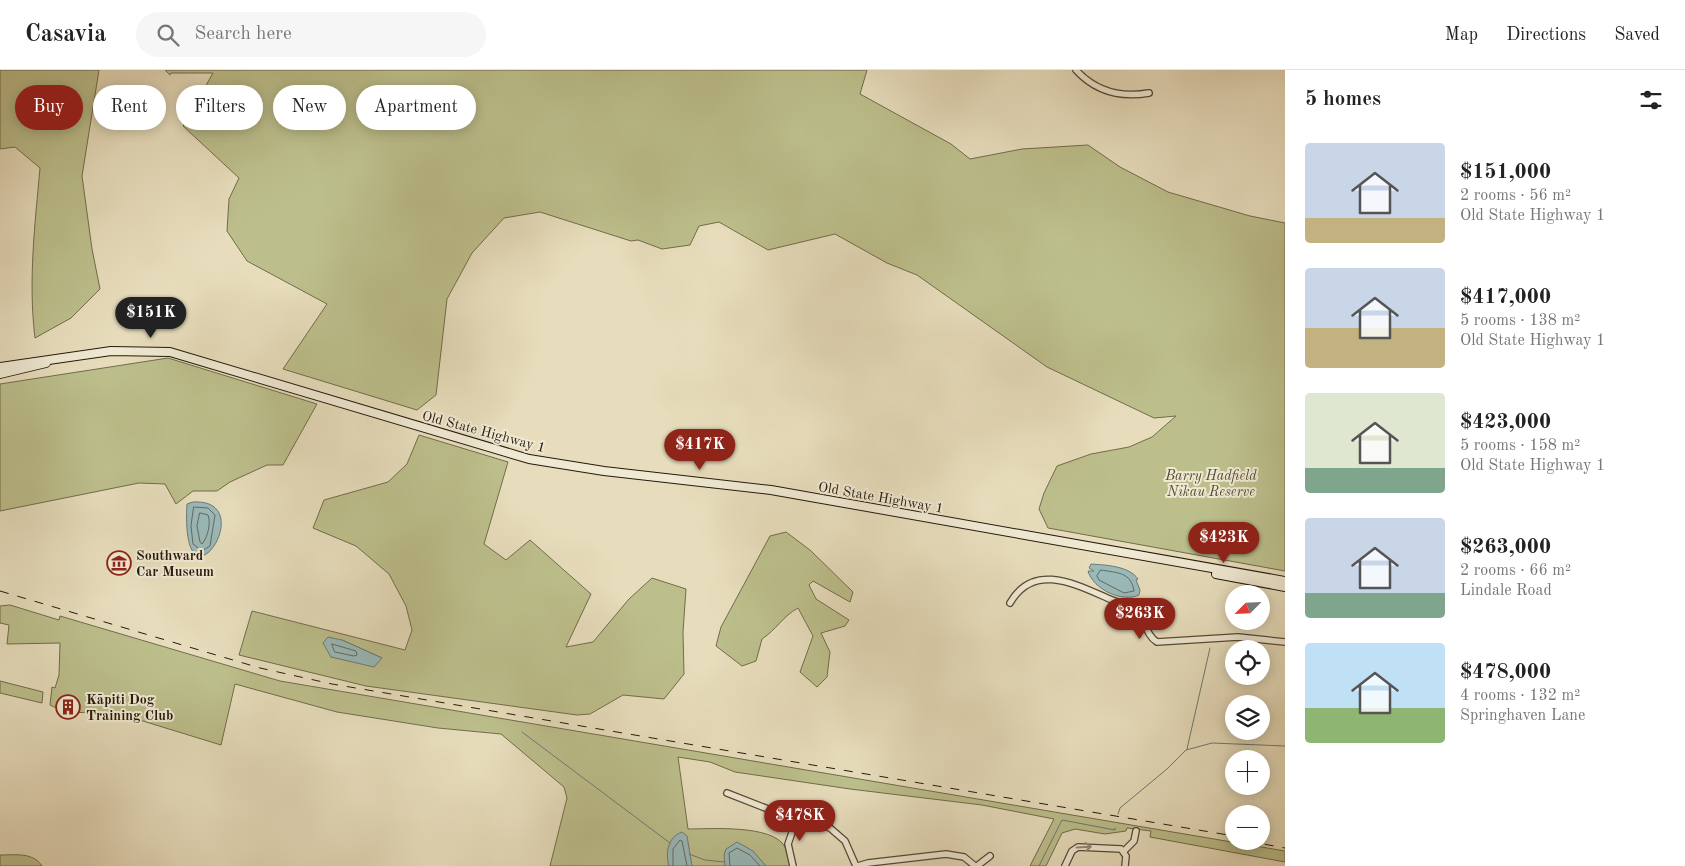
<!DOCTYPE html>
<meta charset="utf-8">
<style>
body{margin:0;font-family:"Old Standard TT",serif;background:#f6f6f6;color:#222;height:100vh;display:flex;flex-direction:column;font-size:19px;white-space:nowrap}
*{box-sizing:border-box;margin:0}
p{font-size:16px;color:#767676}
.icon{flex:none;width:28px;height:28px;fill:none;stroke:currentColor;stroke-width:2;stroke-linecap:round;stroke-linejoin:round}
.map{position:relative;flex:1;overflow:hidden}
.side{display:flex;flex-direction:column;background:#fff;width:400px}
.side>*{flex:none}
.banner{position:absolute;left:15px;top:15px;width:475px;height:45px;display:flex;gap:10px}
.needle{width:32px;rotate:246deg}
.buttons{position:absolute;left:1225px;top:515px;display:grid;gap:10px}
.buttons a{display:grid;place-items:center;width:45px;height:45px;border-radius:50%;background:#fff;box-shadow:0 2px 12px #0003;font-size:25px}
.price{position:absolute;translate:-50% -42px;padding:0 11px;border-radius:18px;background:#8f2418;color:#fff;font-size:16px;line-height:32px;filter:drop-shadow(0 1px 2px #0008)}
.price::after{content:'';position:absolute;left:50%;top:30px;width:15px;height:11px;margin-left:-8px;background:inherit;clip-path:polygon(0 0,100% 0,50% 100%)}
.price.current{background:#222;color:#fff}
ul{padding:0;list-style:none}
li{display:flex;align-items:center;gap:15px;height:125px;padding:0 20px}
li span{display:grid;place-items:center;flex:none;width:140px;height:100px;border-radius:5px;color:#555}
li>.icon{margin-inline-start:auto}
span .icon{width:60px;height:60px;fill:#fffc;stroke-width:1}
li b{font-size:21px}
h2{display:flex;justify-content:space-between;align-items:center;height:60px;padding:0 20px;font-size:21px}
.pill{padding:0 18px;border-radius:22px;background:#fff;box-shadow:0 2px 12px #0003;font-size:18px;line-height:45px}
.pill.current{background:#8f2418;color:#fff}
header{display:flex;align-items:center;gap:30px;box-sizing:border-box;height:70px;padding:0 25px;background:#fff;border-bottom:1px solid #e0e0e0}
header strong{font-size:24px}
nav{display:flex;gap:28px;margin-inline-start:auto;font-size:18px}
.search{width:350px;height:45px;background:#f6f6f6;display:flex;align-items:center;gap:12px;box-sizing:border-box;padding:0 18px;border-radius:28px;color:#767676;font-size:19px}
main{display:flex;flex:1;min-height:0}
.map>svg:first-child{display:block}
</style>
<header>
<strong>Casavia</strong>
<div class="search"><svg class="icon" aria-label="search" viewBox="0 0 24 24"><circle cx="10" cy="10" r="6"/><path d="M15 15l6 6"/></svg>Search here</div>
<nav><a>Map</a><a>Directions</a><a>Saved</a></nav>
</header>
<main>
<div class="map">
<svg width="1285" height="796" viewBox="0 0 1285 796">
<rect width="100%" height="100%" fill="#e7ddbc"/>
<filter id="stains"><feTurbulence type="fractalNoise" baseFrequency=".004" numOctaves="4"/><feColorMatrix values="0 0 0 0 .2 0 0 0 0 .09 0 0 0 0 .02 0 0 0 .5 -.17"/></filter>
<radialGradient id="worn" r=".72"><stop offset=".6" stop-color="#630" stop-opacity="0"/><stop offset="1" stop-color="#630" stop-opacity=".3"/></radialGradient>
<g fill="#bcbf8c" stroke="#716c4b" fill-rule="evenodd">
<path d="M 0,0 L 99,0 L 82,106 L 92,179 L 100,219 L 71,248 L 35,268 C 28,211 35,154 40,98 L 15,77 L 0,79 Z"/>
<path d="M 165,0 L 867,0 L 860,24 L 951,74 L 970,89 L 1022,79 L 1088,75 L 1120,97 L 1168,122 L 1250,146 L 1285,153 L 1285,501 L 1048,458 L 1039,439 L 1044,423 L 1057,396 L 1091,384 L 1129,377 L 1152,367 L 1176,346 L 1154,348 L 1047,297 L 917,205 L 887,193 L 835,164 L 768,180 L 719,152 L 699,156 L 690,175 L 662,179 L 638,170 L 631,171 L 540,142 L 504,148 L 472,183 L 447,229 L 436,325 L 417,340 L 283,299 L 327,234 L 247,191 L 227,161 L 229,129 L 239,108 L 183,56 L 213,3 L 171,3 L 170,5 Z"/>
<path d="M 168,288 L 317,334 L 283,395 L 267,395 L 230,412 L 217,421 L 193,421 L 176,434 L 165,414 L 139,413 L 0,441 L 0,314 Z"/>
<path d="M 419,365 L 508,392 L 484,474 L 506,490 L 530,470 L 591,524 L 566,577 L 593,572 L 629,529 L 652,508 L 686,519 L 683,562 L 684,604 L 664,629 L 623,625 L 590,644 L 577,645 L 366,616 L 239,585 L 252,541 L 405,580 L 412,560 L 406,536 L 389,504 L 356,476 L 313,458 L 324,430 L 388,412 L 407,394 ZM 342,570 L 382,588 L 350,590 L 331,587 Z"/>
<path d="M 786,462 L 810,480 L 853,522 L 850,532 L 813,511 L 809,515 L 816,529 L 849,550 L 845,556 L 821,563 L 830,582 L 827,607 L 817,617 L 800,602 L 813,566 L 798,538 C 783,546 776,560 762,569 L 756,591 L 742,596 L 716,576 L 721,557 L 770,466 Z"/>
<path d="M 10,535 L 59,550 L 60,546 L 280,611 L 1285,781 L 1285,792 L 1150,767 L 1151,761 L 1127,758 L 1126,761 L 1105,764 L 1075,759 L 1062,763 L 1046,796 L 1030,796 L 1054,749 L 982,735 L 850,719 L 735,702 L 710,692 L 678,687 L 688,759 C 709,759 773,754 785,777 C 788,783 788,790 791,796 L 550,796 L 567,728 L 564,717 L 501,664 L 438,658 L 337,642 L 235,614 L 221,675 L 120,644 L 94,642 L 67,643 L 50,635 L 52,617 L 55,618 L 59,605 L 60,573 L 7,574 L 9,555 L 0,553 L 0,536 Z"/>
<path d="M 0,611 L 43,622 L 42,633 L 0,623 Z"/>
<path d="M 0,785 C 15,785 33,782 42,796 L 0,796 Z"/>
</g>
<g fill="#9ababa" stroke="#6c7a74">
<path d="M 193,432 C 263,428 180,554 187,434 Z"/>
<path d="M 1091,494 C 1106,495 1129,496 1138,509 L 1136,510 L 1140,520 L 1139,525 C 1122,533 1093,519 1088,501 L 1094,501 L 1089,498 Z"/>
<path d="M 328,567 L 342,570 L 382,588 L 374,597 L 331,587 L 323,573 Z"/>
<path d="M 682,762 L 687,766 L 692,796 L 669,796 C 665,783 668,767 682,762 Z"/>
<path d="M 737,772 L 753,781 L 766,796 L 725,796 L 724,785 L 726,779 Z"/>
</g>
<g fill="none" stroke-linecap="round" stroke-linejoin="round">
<g stroke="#606a62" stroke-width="1">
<path d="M 194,437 L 208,438 L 215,445 L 210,476 L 202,481 L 193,474 L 191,456 Z"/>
<path d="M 200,443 L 208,445 C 211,453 208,467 202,474 L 200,472 L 197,456 Z"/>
<path d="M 1101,500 C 1118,503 1131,502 1134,521 L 1124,523 L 1099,510 L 1097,506 Z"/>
<path d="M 332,574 L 356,581 L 357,585 L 354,586 L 335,582 Z"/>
<path d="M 673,796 L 673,779 L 680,770 L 682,771 L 687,796"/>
<path d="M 730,796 L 729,783 L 737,778 L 750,785 L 760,796"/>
</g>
<g stroke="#6c7a74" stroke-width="1">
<path d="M 522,662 L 670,773"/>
<path d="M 1187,679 L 1210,578"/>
<path d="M 1118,744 L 1120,738 L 1167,699 L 1186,680 L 1212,673 L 1285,676"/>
<path d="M 689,784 L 705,790 L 724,792"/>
<path d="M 1039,796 L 1062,750 L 1115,760 L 1115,758"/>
</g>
<g stroke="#564a36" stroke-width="8">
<g id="minor">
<path d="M 1076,0 C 1096,22 1120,28 1149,23"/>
<path d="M 1010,533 C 1034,491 1077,515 1112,530 C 1119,533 1127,534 1134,538 C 1146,546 1144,564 1157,572 L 1238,567 L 1285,572"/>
<path d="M 727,723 L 768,739 L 830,758 L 845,771 L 856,796"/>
<path d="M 1124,781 L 1134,771 L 1136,761"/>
<path d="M 793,796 L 788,774 L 797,748"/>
<path d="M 858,796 L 868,793 L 946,784 L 964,787 L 975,796"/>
<path d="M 977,796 L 990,786"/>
<path d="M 1065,796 L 1072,781 L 1078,777 L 1121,779 L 1126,786 L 1125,796"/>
</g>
</g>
<g stroke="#26190a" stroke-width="10">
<g id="secondary">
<path d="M 0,297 L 111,281 L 170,282 L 529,389 L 604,401 L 771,420 L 1285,511"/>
<path d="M 0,304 L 46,293"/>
<path d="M 1216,504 L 1285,517"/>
</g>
</g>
<use href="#minor" stroke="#efe9d3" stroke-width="5.5"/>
<use href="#secondary" stroke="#efe9d3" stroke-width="8"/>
<g stroke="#26190a" stroke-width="1" stroke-dasharray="9 9" stroke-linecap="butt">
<path d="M 0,521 L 260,598 L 332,614 L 1234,766"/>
<path d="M 1247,771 L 1285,778"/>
</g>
</g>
<defs><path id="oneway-shaft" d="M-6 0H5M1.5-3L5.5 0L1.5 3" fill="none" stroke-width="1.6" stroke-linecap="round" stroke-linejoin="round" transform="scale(1.25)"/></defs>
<use stroke="#958b79" href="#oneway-shaft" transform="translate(1084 777) rotate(-3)"/>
<defs>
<g id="museum-ring" transform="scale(1.25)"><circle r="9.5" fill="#efe9d3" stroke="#8f2418" stroke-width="1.5"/><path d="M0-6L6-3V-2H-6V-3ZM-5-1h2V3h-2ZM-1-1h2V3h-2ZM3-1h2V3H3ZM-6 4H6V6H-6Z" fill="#8f2418"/></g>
<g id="building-ring" transform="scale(1.25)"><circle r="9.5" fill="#efe9d3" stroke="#8f2418" stroke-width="1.5"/><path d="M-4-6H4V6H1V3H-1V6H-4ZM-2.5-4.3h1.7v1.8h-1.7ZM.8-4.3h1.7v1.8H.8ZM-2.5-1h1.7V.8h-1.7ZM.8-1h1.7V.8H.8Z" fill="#8f2418"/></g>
</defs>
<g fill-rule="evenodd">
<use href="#museum-ring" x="119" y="493"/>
<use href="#building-ring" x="68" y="637"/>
</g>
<g text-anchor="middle" stroke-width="4" stroke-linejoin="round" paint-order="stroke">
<g font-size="14" fill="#26190a" stroke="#efe9d3">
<text transform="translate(484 361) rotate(15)" y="5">Old State Highway 1</text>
<text transform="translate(881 427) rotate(10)" y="5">Old State Highway 1</text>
</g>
<g font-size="14" font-style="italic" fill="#534b31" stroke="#efe9d3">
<text x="1211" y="410">Barry Hadfield<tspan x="1211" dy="16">Nikau Reserve</tspan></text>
</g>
<g font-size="14" font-weight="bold" fill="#26190a" stroke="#efe9d3" text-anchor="start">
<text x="136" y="490">Southward<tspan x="136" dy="16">Car Museum</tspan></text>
<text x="86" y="634">Kāpiti Dog<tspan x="86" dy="16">Training Club</tspan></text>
</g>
</g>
<rect width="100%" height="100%" filter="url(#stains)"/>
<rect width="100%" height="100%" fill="url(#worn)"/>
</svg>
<div class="buttons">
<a><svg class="needle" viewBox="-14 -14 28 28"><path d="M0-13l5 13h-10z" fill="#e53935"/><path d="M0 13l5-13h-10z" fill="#767676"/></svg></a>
<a><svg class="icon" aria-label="locate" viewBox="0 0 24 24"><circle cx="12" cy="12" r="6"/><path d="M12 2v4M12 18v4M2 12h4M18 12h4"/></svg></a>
<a><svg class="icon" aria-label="layers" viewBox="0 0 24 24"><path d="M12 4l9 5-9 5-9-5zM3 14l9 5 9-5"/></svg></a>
<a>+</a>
<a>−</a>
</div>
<b class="price current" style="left:151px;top:269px">$151K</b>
<b class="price" style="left:700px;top:401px">$417K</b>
<b class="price" style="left:1224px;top:494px">$423K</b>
<b class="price" style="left:1140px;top:570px">$263K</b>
<b class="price" style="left:800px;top:772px">$478K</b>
<div class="banner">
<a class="pill current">Buy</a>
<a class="pill">Rent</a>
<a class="pill">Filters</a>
<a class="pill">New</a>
<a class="pill">Apartment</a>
</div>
</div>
<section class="side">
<h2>5 homes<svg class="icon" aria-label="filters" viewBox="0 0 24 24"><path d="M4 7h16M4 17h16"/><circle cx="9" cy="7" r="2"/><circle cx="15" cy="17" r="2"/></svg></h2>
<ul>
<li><span style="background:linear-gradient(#c9d6e8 75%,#c2b280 0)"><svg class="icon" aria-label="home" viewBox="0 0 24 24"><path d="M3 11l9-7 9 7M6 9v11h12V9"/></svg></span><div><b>$151,000</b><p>2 rooms · 56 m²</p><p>Old State Highway 1</p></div></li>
<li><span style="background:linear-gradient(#c9d6e8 60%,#c2b280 0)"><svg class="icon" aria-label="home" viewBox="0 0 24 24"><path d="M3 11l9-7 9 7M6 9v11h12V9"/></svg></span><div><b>$417,000</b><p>5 rooms · 138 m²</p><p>Old State Highway 1</p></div></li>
<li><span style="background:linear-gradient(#dfe7d0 75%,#7fa58c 0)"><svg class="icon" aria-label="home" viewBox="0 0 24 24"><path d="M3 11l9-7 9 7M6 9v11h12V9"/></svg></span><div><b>$423,000</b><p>5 rooms · 158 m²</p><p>Old State Highway 1</p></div></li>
<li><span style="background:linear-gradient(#c9d6e8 75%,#7fa58c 0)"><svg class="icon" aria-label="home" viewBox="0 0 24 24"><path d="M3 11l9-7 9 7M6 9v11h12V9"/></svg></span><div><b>$263,000</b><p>2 rooms · 66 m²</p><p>Lindale Road</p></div></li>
<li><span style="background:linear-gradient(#bfe0f5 65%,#8fb573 0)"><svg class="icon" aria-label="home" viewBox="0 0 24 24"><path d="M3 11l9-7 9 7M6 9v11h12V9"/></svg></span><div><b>$478,000</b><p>4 rooms · 132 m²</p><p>Springhaven Lane</p></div></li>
</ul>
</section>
</main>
